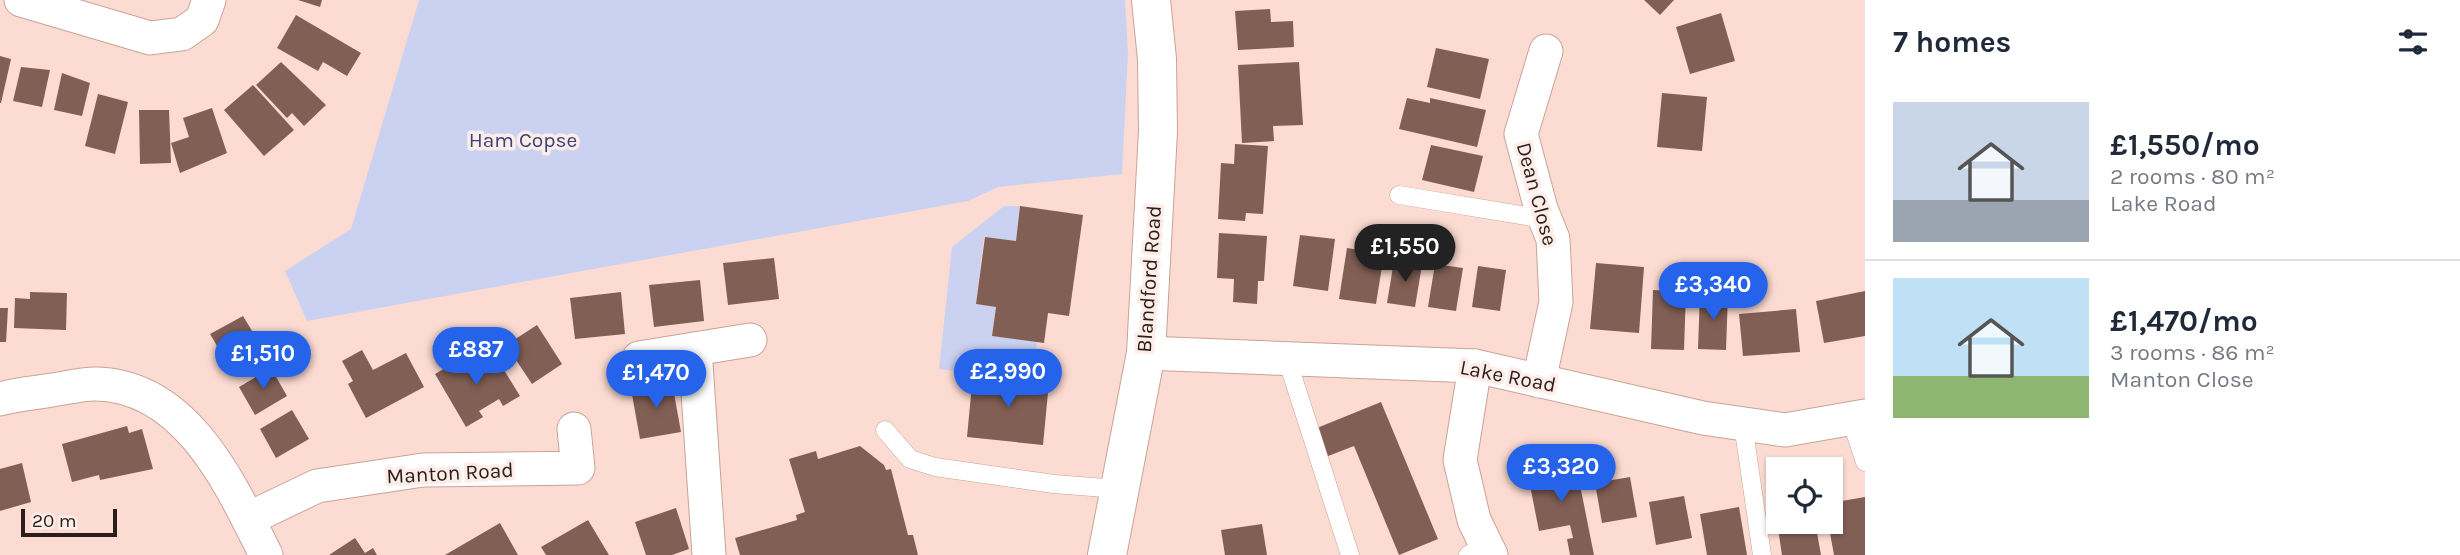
<!DOCTYPE html>
<meta charset="utf-8">
<style>
body{margin:0;font-family:Karla,sans-serif;background:#f2f2f3;color:#1f2937;height:100vh;display:flex;flex-direction:column;font-size:26px;white-space:nowrap}
*{box-sizing:border-box;margin:0}
p{font-size:23px;color:#747a83}
.icon{flex:none;width:38px;height:38px;fill:none;stroke:currentColor;stroke-width:2;stroke-linecap:round;stroke-linejoin:round}
.map{position:relative;flex:1;overflow:hidden}
.panel{display:flex;flex-direction:column;background:#fff;width:595px}
.panel>*{flex:none}
.fabs{position:absolute;left:1766px;top:457px;display:grid;gap:14px}
.fabs a{display:grid;place-items:center;width:77px;height:77px;border-radius:0px;background:#fff;box-shadow:0 2px 5px #0004;font-size:35px}
.scale{position:absolute;left:21px;bottom:18px;width:96px;box-sizing:border-box;padding-left:7px;border:4px solid #2b1d19;border-top:0;font-size:19px;line-height:24px;white-space:nowrap;color:#2b1d19;-webkit-text-stroke:5px #fdede8;paint-order:stroke}
.price{position:absolute;translate:-50% -60px;padding:0 16px;border-radius:24px;background:#2563eb;color:#fff;font-size:23px;line-height:46px;filter:drop-shadow(0 2px 4px #0008)}
.price::after{content:'';position:absolute;left:50%;top:42px;width:21px;height:16px;margin-left:-10px;background:inherit;clip-path:polygon(0 0,100% 0,50% 100%)}
.price.current{background:#222;color:#fff}
ul{padding:0;list-style:none}
li{display:flex;align-items:center;gap:21px;height:175px;padding:0 28px}
li+li{border-top:2px solid #e0e1e3}
li span{display:grid;place-items:center;flex:none;width:196px;height:140px;border-radius:0px;color:#555}
li>.icon{margin-inline-start:auto}
span .icon{width:84px;height:84px;fill:#fffc;stroke-width:1}
li b{font-size:30px}
h2{display:flex;justify-content:space-between;align-items:center;height:84px;padding:0 28px;font-size:30px}
main{display:flex;flex:1;min-height:0}
.map>svg:first-child{display:block}
</style>
<main>
<div class="map">
<svg width="1865" height="555" viewBox="0 0 1865 555">
<rect width="100%" height="100%" fill="#fcdbd2"/>
<g fill="#cbd2f1">
<path d="M 419,0 L 1125,0 L 1128,53 L 1122,174 L 998,187 L 968,201 L 307,321 L 285,271 L 351,229 Z"/>
<path d="M 1004,206 L 1020,206 L 1016,241 L 984,237 L 976,304 L 996,307 L 992,336 L 1037,342 L 1032,380 L 939,369 L 952,247 Z"/>
</g>
<g fill="#825f55">
<path d="M 298,0 L 322,0 L 320,7 Z"/>
<path d="M 1644,0 L 1674,0 L 1660,15 Z"/>
<path d="M 1270,9 L 1271,22 L 1293,21 L 1294,47 L 1238,50 L 1235,11 Z"/>
<path d="M 1721,13 L 1735,61 L 1690,74 L 1676,27 Z"/>
<path d="M 296,15 L 361,53 L 347,76 L 323,62 L 318,71 L 277,48 Z"/>
<path d="M 1436,48 L 1489,59 L 1480,99 L 1427,87 Z"/>
<path d="M 0,56 L 11,59 L 1,103 L 0,103 Z"/>
<path d="M 281,62 L 326,105 L 304,126 L 292,113 L 287,118 L 256,85 Z"/>
<path d="M 1299,62 L 1303,125 L 1273,126 L 1274,141 L 1242,143 L 1238,65 Z"/>
<path d="M 21,67 L 50,70 L 42,107 L 13,101 Z"/>
<path d="M 62,73 L 90,83 L 82,116 L 54,110 Z"/>
<path d="M 253,85 L 294,130 L 264,156 L 224,110 Z"/>
<path d="M 1662,93 L 1707,97 L 1702,151 L 1657,147 Z"/>
<path d="M 98,94 L 128,102 L 115,154 L 85,146 Z"/>
<path d="M 1407,98 L 1430,103 L 1430,98 L 1486,110 L 1477,147 L 1399,129 Z"/>
<path d="M 212,108 L 227,153 L 180,173 L 171,143 L 189,137 L 183,118 Z"/>
<path d="M 139,110 L 169,110 L 171,163 L 140,164 Z"/>
<path d="M 1235,144 L 1268,146 L 1263,214 L 1246,213 L 1245,221 L 1218,219 L 1221,163 L 1234,164 Z"/>
<path d="M 1431,145 L 1483,156 L 1474,192 L 1422,180 Z"/>
<path d="M 1020,206 L 1083,215 L 1069,316 L 1048,313 L 1044,343 L 992,336 L 996,307 L 976,304 L 985,237 L 1016,241 Z"/>
<path d="M 1219,233 L 1267,236 L 1264,281 L 1258,281 L 1257,304 L 1233,302 L 1234,279 L 1217,278 Z"/>
<path d="M 1300,235 L 1335,239 L 1328,291 L 1293,286 Z"/>
<path d="M 1347,248 L 1384,254 L 1376,304 L 1339,299 Z"/>
<path d="M 774,258 L 779,299 L 728,305 L 723,263 Z"/>
<path d="M 1394,261 L 1422,265 L 1415,307 L 1387,303 Z"/>
<path d="M 1596,263 L 1644,267 L 1639,333 L 1590,329 Z"/>
<path d="M 1435,264 L 1463,268 L 1456,311 L 1428,307 Z"/>
<path d="M 1478,266 L 1506,270 L 1500,311 L 1472,307 Z"/>
<path d="M 700,280 L 704,321 L 654,327 L 649,285 Z"/>
<path d="M 1653,290 L 1686,292 L 1684,350 L 1651,349 Z"/>
<path d="M 1865,291 L 1865,336 L 1824,343 L 1816,301 Z"/>
<path d="M 30,292 L 67,293 L 66,330 L 14,328 L 15,298 L 30,299 Z"/>
<path d="M 621,292 L 625,334 L 575,339 L 570,298 Z"/>
<path d="M 1700,293 L 1728,294 L 1726,350 L 1698,349 Z"/>
<path d="M 0,308 L 8,308 L 6,342 L 0,342 Z"/>
<path d="M 1796,309 L 1800,352 L 1743,356 L 1739,314 Z"/>
<path d="M 243,316 L 266,354 L 233,373 L 210,334 Z"/>
<path d="M 537,325 L 562,364 L 532,384 L 506,345 Z"/>
<path d="M 362,350 L 373,370 L 406,353 L 424,387 L 366,418 L 348,384 L 353,381 L 342,361 Z"/>
<path d="M 494,354 L 520,396 L 503,406 L 499,399 L 479,411 L 483,417 L 466,427 L 435,374 L 461,359 L 468,370 Z"/>
<path d="M 271,368 L 287,396 L 255,415 L 239,387 Z"/>
<path d="M 973,373 L 1049,382 L 1043,445 L 967,437 Z"/>
<path d="M 672,382 L 681,432 L 640,439 L 631,389 Z"/>
<path d="M 1381,402 L 1438,539 L 1399,555 L 1354,446 L 1323,458 L 1312,430 Z"/>
<path d="M 292,410 L 309,439 L 276,458 L 260,429 Z"/>
<path d="M 127,426 L 129,433 L 142,429 L 153,469 L 100,480 L 99,475 L 72,482 L 62,444 Z"/>
<path d="M 860,446 L 884,465 L 886,470 L 891,469 L 908,535 L 913,535 L 918,555 L 740,555 L 735,538 L 797,520 L 796,515 L 805,512 L 789,459 L 816,451 L 818,459 Z"/>
<path d="M 1575,460 L 1594,555 L 1570,555 L 1567,539 L 1573,538 L 1570,525 L 1539,531 L 1527,470 Z"/>
<path d="M 22,463 L 31,502 L 0,511 L 0,469 Z"/>
<path d="M 1630,477 L 1637,517 L 1602,523 L 1595,483 Z"/>
<path d="M 1684,496 L 1692,538 L 1656,545 L 1649,502 Z"/>
<path d="M 1865,497 L 1865,555 L 1834,555 L 1828,522 L 1830,503 Z"/>
<path d="M 1739,507 L 1747,555 L 1707,555 L 1700,514 Z"/>
<path d="M 676,508 L 689,549 L 672,555 L 646,555 L 635,522 Z"/>
<path d="M 588,520 L 609,555 L 546,555 L 541,547 Z"/>
<path d="M 1777,522 L 1815,522 L 1821,555 L 1782,555 Z"/>
<path d="M 500,523 L 518,555 L 445,555 L 469,541 Z"/>
<path d="M 1262,524 L 1267,555 L 1225,555 L 1221,530 Z"/>
<path d="M 355,538 L 365,553 L 373,548 L 377,555 L 329,555 Z"/>
</g>
<g fill="none" stroke-linecap="round" stroke-linejoin="round">
<g stroke="#c9a398" stroke-width="19">
<g id="service">
<path d="M 1399,195 L 1545,219"/>
<path d="M 1286,356 L 1350,555"/>
<path d="M 1851,420 L 1865,462"/>
<path d="M 1743,424 L 1762,555"/>
<path d="M 885,430 L 910,459 L 935,467 L 1054,484 L 1118,489"/>
<path d="M 1468,555 L 1487,545"/>
</g>
</g>
<g stroke="#c9a398" stroke-width="35">
<g id="minor">
<path d="M 21,0 L 150,38 L 182,34 L 202,20 L 209,0"/>
<path d="M 695,349 L 709,555"/>
<path d="M 1146,353 L 1475,366 L 1703,418 L 1785,430 L 1865,416"/>
<path d="M 639,358 L 750,340"/>
<path d="M 1475,366 L 1460,460 L 1474,520 L 1491,555"/>
<path d="M 1539,381 L 1556,302 L 1553,239 L 1541,209 L 1521,134 L 1546,51"/>
<path d="M 0,399 C 17,394 35,393 52,390 C 66,388 81,384 95,384 C 187,385 231,485 266,555"/>
<path d="M 248,519 L 317,486 L 423,470 L 578,468 L 574,429"/>
</g>
</g>
<g stroke="#c9a398" stroke-width="40">
<path id="secondary" d="M 1107,555 L 1146,353 L 1158,131 L 1157,59 L 1151,0"/>
</g>
<use href="#service" stroke="#fff" stroke-width="18"/>
<use href="#minor" stroke="#fff" stroke-width="33"/>
<use href="#secondary" stroke="#fff" stroke-width="38"/>
</g>
<g text-anchor="middle" stroke-width="7" stroke-linejoin="round" paint-order="stroke">
<g font-size="21" fill="#3b427a" stroke="#fdede8">
<text x="523" y="147">Ham Copse</text>
</g>
<g font-size="21" fill="#2b1d19" stroke="#fdede8">
<text transform="translate(1537 194) rotate(75)" y="7">Dean Close</text>
<text transform="translate(1149 279) rotate(-86)" y="7">Blandford Road</text>
<text transform="translate(1508 376) rotate(11)" y="7">Lake Road</text>
<text transform="translate(450 473) rotate(-3)" y="7">Manton Road</text>
</g>
</g>
</svg>
<div class="fabs">
<a><svg class="icon" aria-label="locate" viewBox="0 0 24 24"><circle cx="12" cy="12" r="6"/><path d="M12 2v4M12 18v4M2 12h4M18 12h4"/></svg></a>
</div>
<div class="scale">20 m</div>
<b class="price current" style="left:1405px;top:284px">£1,550</b>
<b class="price" style="left:1713px;top:322px">£3,340</b>
<b class="price" style="left:476px;top:387px">£887</b>
<b class="price" style="left:263px;top:391px">£1,510</b>
<b class="price" style="left:1008px;top:409px">£2,990</b>
<b class="price" style="left:656px;top:410px">£1,470</b>
<b class="price" style="left:1561px;top:504px">£3,320</b>
</div>
<section class="panel">
<h2>7 homes<svg class="icon" aria-label="filters" viewBox="0 0 24 24"><path d="M4 7h16M4 17h16"/><circle cx="9" cy="7" r="2"/><circle cx="15" cy="17" r="2"/></svg></h2>
<ul>
<li><span style="background:linear-gradient(#c9d6e8 70%,#9aa5b1 0)"><svg class="icon" aria-label="home" viewBox="0 0 24 24"><path d="M3 11l9-7 9 7M6 9v11h12V9"/></svg></span><div><b>£1,550/mo</b><p>2 rooms · 80 m²</p><p>Lake Road</p></div></li>
<li><span style="background:linear-gradient(#bfe0f5 70%,#8fb573 0)"><svg class="icon" aria-label="home" viewBox="0 0 24 24"><path d="M3 11l9-7 9 7M6 9v11h12V9"/></svg></span><div><b>£1,470/mo</b><p>3 rooms · 86 m²</p><p>Manton Close</p></div></li>
</ul>
</section>
</main>
